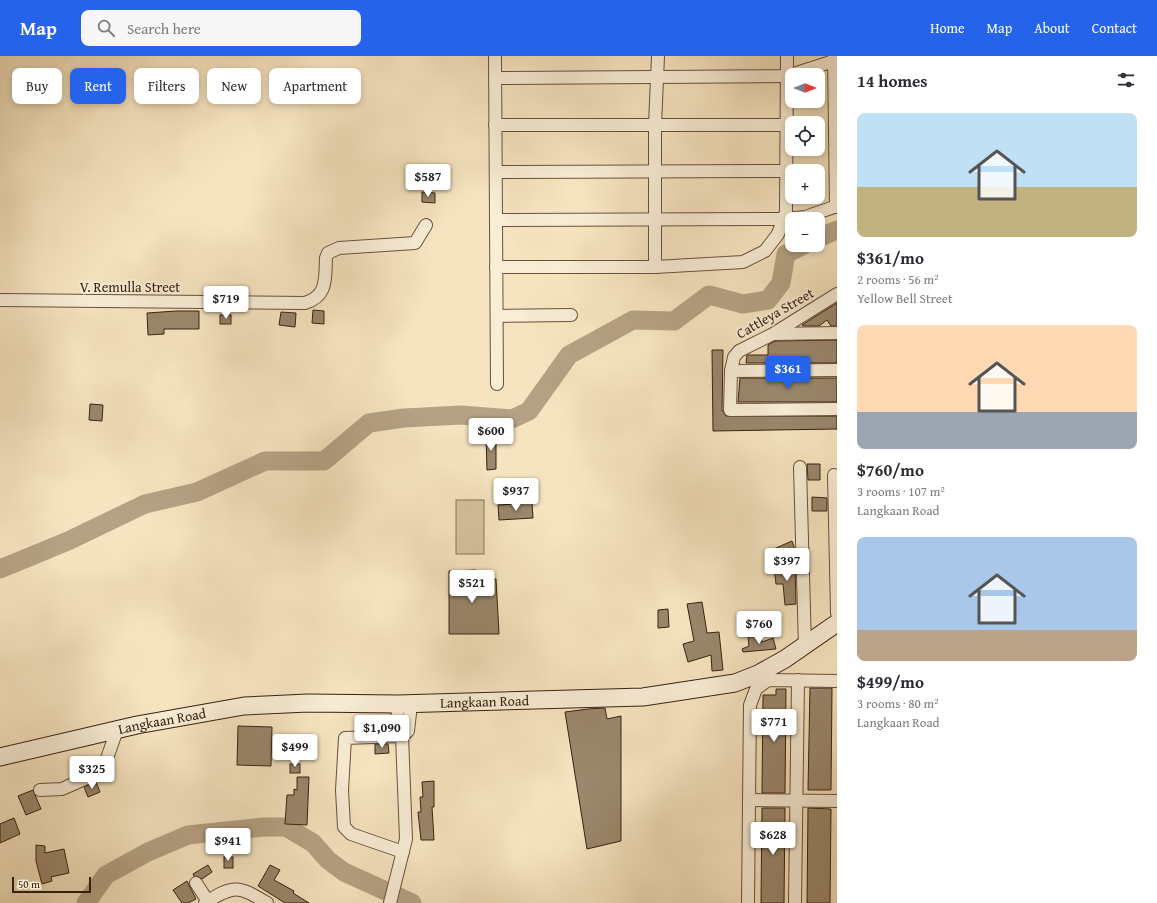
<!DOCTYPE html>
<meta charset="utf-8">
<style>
body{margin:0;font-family:"Gentium Book Plus",serif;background:#f7f7f7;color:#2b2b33;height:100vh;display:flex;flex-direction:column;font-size:15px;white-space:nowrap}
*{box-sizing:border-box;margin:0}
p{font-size:13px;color:#7c7c81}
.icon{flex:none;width:22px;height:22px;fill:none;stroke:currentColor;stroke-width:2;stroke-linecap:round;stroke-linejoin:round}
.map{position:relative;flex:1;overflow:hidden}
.sheet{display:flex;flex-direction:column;background:#fff;width:320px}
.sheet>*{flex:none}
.banner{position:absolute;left:12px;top:12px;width:380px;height:36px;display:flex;gap:8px}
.needle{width:26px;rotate:90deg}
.tools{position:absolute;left:785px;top:12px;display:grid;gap:8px}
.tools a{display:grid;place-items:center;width:40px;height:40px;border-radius:8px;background:#fff;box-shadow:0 2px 6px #0003;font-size:20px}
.scale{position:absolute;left:12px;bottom:10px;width:79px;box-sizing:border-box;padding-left:4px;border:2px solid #372210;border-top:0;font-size:11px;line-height:14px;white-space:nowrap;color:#372210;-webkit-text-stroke:3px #f9edd6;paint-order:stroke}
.price{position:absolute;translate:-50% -34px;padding:0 9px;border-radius:4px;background:#fff;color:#222;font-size:13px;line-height:26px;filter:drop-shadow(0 1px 2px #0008)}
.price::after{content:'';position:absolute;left:50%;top:24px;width:12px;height:9px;margin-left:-6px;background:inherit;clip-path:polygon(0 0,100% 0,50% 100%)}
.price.active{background:#2563eb;color:#fff}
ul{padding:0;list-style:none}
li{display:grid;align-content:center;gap:8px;height:212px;padding:0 20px}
li span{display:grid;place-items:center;height:124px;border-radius:8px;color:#555}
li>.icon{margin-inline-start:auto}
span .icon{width:72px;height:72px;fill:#fffc;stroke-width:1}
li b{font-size:17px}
h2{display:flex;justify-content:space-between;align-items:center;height:48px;padding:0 20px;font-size:17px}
.chip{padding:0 14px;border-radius:8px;background:#fff;box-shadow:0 2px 6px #0003;font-size:14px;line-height:36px}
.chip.active{background:#2563eb;color:#fff}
header{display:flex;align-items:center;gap:24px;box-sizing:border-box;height:56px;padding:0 20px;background:#2563eb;color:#fff}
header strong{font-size:19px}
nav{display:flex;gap:22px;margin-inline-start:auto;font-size:14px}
.search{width:280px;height:36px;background:#f7f7f7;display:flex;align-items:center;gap:10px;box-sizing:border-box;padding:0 14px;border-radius:8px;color:#7c7c81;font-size:15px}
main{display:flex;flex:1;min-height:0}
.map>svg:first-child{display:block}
</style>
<header>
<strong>Map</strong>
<div class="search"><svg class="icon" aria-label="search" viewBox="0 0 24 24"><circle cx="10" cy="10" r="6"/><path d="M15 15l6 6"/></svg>Search here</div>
<nav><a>Home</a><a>Map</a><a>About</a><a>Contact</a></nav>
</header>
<main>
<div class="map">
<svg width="837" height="847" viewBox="0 0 837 847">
<rect width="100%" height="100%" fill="#f6e4c0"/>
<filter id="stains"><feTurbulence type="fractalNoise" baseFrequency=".005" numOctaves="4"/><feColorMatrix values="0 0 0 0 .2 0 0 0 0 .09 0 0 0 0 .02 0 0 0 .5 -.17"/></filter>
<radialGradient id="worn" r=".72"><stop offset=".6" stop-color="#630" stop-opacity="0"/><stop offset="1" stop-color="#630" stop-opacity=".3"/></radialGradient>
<rect fill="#d6c3a2" stroke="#867259" x="456" y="444" width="28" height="54"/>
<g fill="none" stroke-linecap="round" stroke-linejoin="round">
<g stroke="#b5a284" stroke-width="19">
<path d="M 818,182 L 837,174"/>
<path d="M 0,513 L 68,485 L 145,448 L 197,436 L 265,405 L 324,405 L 369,367 L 404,362 L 461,359 L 512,363 L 529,355 L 569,299 L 633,264 L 674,265 L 709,239 L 743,248 L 768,244 L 781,227 L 786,198 L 804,189"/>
<path d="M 86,847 L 106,819 L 148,796 L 188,779 L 263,771 L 286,771 L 313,787 L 328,804 L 344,816 L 412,847"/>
</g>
</g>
<g fill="#9a876c" stroke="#372210">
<path d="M 422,136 L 435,137 L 435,147 L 422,146 Z"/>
<path d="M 837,247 L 837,270 L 831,270 L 827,264 L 819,270 L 803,270 L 802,269 Z"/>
<path d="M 313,254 L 324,255 L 324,268 L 312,267 Z"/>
<path d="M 176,255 L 199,255 L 199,273 L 164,273 L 164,278 L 148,279 L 147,257 Z"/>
<path d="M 281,256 L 296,257 L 295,271 L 279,269 Z"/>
<rect x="220" y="259" width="11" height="9"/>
<path d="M 837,284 L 837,307 L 746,307 L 747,299 L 768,299 L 768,289 L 775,285 Z"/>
<path d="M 712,294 L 723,294 L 722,354 L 726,360 L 837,360 L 837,373 L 713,375 Z"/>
<path d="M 740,322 L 837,322 L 837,346 L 738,346 Z"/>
<path d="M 90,348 L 103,349 L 102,365 L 89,364 Z"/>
<path d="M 496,379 L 496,413 L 487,414 L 486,380 Z"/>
<path d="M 807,408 L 820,408 L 820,424 L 808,424 Z"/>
<path d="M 812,441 L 827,442 L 827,455 L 812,455 Z"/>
<path d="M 532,447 L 533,462 L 499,464 L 498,449 Z"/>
<path d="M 792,485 L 795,494 L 773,504 L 769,495 Z"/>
<path d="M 795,509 L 796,548 L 785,549 L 783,528 L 776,528 L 774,511 Z"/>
<path d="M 476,514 L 476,523 L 496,523 L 499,578 L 449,578 L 449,515 Z"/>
<path d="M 702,546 L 707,577 L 719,576 L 723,614 L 712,615 L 711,599 L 688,606 L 683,588 L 694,585 L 687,548 Z"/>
<path d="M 668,553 L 669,571 L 658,572 L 658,554 Z"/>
<path d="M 761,580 L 762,586 L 773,582 L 776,593 L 743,596 L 742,593 L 749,590 L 748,581 Z"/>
<path d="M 810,632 L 832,632 L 831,734 L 808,734 Z"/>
<path d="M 776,633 L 786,633 L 785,737 L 762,737 L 763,639 L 776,639 Z"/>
<path d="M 605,652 L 607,663 L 621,660 L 621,785 L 587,793 L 565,656 L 588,653 Z"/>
<path d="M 238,670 L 272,671 L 271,710 L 237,709 Z"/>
<path d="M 375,688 L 388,688 L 389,697 L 375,698 Z"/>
<rect x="290" y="708" width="10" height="9"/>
<path d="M 297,721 L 309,721 L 307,769 L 285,768 L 287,739 L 294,739 L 294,733 L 297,734 Z"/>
<path d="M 434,725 L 434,751 L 432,751 L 434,784 L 421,784 L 418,756 L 421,756 L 420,741 L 423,741 L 422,726 Z"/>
<path d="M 96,726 L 100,736 L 88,741 L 84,731 Z"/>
<path d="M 33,734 L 41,753 L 26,759 L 18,740 Z"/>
<path d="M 762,752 L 785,752 L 784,847 L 761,847 Z"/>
<path d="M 808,752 L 831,753 L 830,847 L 807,847 Z"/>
<path d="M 14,762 L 20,778 L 0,787 L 0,768 Z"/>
<path d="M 36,789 L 45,790 L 45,797 L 64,793 L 69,817 L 51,821 L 52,825 L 42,828 L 36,805 Z"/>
<rect x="224" y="801" width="9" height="11"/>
<path d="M 208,809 L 212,816 L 202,823 L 194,820 L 193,818 Z"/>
<path d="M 270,809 L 280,814 L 274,824 L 294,835 L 293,837 L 309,847 L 285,847 L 258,830 Z"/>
<path d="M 187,825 L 196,843 L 188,847 L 182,847 L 173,834 Z"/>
</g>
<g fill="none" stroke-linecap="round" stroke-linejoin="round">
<g stroke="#67523c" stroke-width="14">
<g id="street">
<path d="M 495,0 L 497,328"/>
<path d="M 834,0 L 836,151"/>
<path d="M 495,22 L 787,20 L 837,4"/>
<path d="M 495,69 L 787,69"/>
<path d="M 496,116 L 787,115"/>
<path d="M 496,164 L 784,163 L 805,161 L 837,150"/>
<path d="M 496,211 L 655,211 L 743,206 L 765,195 L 778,178 L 786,156 L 787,0"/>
<path d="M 655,211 L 655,69 L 658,0"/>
<path d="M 837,238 L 773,278 L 739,295 L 734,301 L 731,315 L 730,354 L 837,353"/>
<path d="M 0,244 L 305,247 C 328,240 325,222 326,202 L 328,197 L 339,192 L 415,187 L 426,169"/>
<path d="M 497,260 L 571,259"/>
<path d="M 774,278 L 837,277"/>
<path d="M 731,315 L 837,314"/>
<path d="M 800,411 L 805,591"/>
<path d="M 834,419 L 837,557"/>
<path d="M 398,648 L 397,676 L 402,680"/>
<path d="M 402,680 L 345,682 L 342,734 L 344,771 L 351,778 L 403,796"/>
<path d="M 402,680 L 408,675 L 411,648"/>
<path d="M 40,734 L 62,733 L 98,717 L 106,705 L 117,674"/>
<path d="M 750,744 L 837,745"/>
<path d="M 196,827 L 209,847"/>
<path d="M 205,847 C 234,828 239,830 267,847"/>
<path d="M 390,847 L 406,783 L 402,680"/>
<path d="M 748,847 L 750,649 L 756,633 L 768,624 L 837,625"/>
<path d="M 795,847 L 798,624"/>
</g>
</g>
<g stroke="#372210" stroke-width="19">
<g id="secondary">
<path id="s1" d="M 0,701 L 137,669 L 244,650 L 308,647 L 398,648 L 643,641 L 735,627 L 758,618 L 785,603 L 837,567"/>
</g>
</g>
<use href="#street" stroke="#f9edd6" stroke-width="12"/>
<use href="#secondary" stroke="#f9edd6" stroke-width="17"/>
</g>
<g text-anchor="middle" stroke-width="4" stroke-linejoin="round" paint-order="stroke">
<g font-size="14" fill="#372210" stroke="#f9edd6">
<text x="130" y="236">V. Remulla Street</text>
<text transform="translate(775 257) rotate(-30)" y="5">Cattleya Street</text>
<text dy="5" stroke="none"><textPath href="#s1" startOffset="490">Langkaan Road</textPath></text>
<text dy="5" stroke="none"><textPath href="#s1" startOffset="166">Langkaan Road</textPath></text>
</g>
</g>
<rect width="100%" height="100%" filter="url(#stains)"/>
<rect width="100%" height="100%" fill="url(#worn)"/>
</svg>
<div class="tools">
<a><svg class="needle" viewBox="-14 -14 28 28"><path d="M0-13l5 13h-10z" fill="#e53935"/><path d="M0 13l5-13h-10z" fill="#7c7c81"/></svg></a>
<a><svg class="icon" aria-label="locate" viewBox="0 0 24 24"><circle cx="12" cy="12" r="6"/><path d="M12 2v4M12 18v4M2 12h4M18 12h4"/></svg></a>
<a>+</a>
<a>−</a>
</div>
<div class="scale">50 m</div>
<b class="price" style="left:428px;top:142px">$587</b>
<b class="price" style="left:226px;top:264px">$719</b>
<b class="price active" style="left:788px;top:334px">$361</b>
<b class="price" style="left:491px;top:396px">$600</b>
<b class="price" style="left:516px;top:456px">$937</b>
<b class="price" style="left:787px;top:526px">$397</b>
<b class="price" style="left:472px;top:548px">$521</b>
<b class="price" style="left:759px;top:589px">$760</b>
<b class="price" style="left:774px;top:687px">$771</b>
<b class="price" style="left:382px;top:693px">$1,090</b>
<b class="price" style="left:295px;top:712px">$499</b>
<b class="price" style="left:92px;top:734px">$325</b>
<b class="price" style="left:773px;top:800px">$628</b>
<b class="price" style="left:228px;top:806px">$941</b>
<div class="banner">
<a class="chip">Buy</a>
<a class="chip active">Rent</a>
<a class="chip">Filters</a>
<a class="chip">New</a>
<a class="chip">Apartment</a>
</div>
</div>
<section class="sheet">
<h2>14 homes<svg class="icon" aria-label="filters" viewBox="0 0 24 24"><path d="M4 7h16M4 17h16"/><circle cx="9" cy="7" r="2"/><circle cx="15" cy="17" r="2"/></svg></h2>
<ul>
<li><span style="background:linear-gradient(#bfe0f5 60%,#c2b280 0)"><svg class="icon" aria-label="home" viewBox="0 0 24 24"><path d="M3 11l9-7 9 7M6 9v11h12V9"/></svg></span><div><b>$361/mo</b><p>2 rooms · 56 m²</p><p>Yellow Bell Street</p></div></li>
<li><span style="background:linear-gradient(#ffd9b3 70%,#9aa5b1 0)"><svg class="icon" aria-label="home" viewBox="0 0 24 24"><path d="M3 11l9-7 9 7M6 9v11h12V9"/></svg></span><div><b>$760/mo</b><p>3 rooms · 107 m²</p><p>Langkaan Road</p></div></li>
<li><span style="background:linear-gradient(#a9c7e8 75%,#b9a48a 0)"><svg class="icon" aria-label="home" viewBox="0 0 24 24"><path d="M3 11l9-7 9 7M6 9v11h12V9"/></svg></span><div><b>$499/mo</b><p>3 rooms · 80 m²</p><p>Langkaan Road</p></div></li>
</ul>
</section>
</main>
